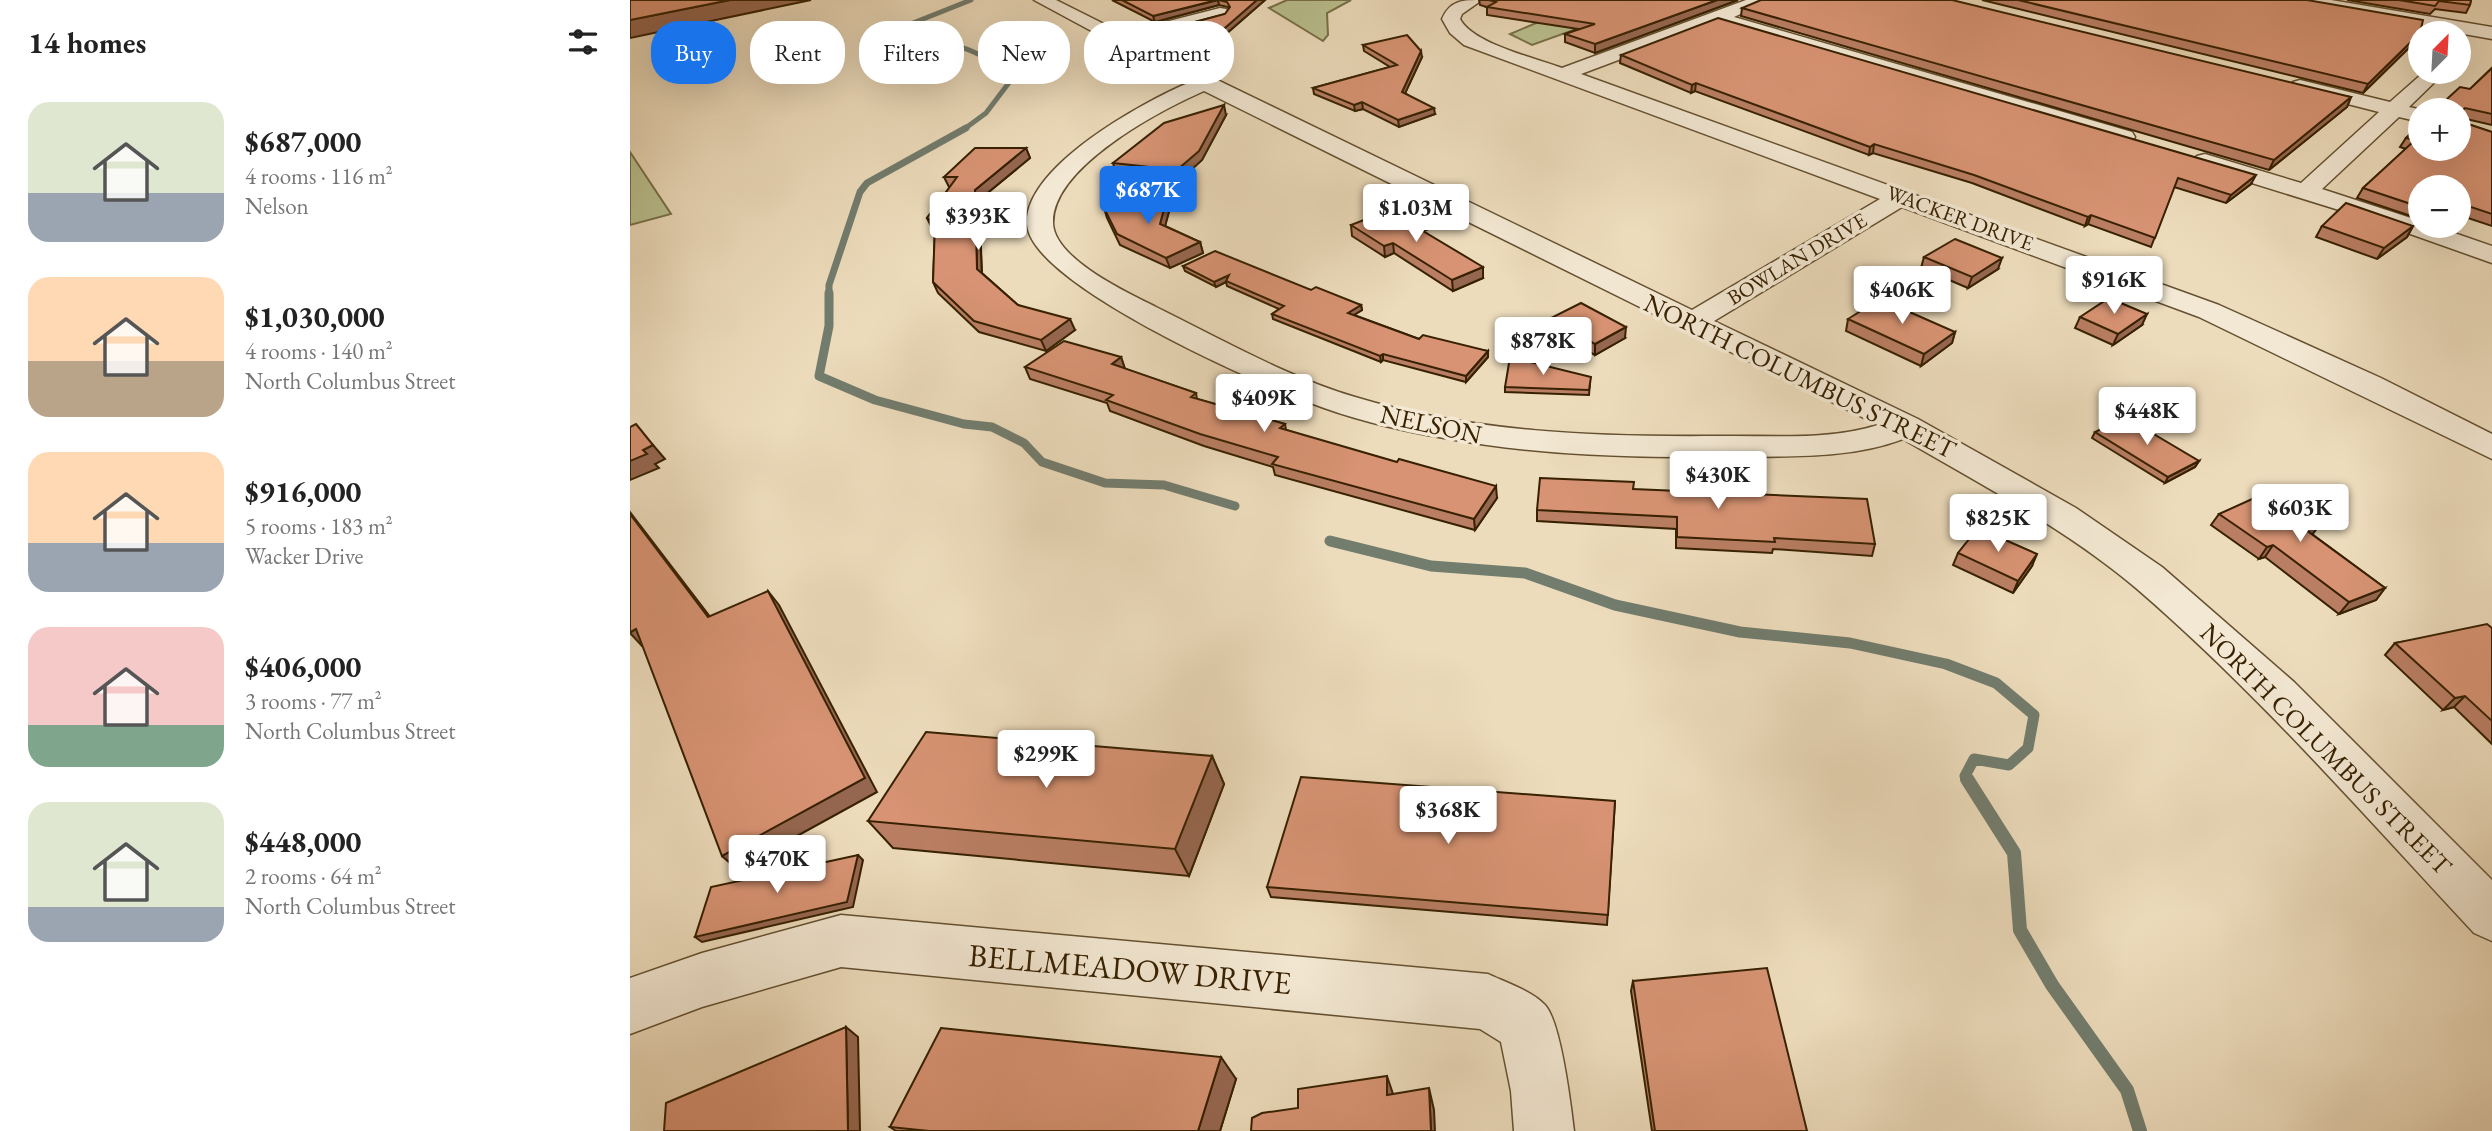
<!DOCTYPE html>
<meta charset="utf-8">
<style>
body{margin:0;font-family:"EB Garamond",serif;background:#f2f2f2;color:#222;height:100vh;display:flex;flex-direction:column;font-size:26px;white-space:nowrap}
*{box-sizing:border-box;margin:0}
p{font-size:23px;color:#767676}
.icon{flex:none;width:38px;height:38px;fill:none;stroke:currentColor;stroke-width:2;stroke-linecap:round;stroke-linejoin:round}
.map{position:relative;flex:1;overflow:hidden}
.sheet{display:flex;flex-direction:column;background:#fff;width:630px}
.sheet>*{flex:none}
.guide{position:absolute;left:21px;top:21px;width:665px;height:63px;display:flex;gap:14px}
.needle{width:46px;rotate:24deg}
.controls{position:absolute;left:1778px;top:21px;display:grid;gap:14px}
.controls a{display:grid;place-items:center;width:63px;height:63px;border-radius:50%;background:#fff;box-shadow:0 7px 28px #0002;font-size:35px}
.price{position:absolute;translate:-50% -60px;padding:0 16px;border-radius:7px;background:#fff;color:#222;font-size:23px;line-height:46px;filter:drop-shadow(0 2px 4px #0008)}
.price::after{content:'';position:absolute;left:50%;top:42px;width:21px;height:16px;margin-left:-10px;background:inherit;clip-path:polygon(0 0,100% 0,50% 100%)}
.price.on{background:#1a73e8;color:#fff}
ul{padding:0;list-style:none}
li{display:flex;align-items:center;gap:21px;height:175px;padding:0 28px}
li span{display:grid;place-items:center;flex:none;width:196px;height:140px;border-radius:21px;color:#555}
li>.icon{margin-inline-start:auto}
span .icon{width:84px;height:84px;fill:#fffc;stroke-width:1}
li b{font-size:30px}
h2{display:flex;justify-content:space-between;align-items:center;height:84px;padding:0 28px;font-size:30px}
.tag{padding:0 24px;border-radius:28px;background:#fff;box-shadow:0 7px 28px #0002;font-size:24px;line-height:63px}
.tag.on{background:#1a73e8;color:#fff}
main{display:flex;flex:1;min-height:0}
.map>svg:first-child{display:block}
</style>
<main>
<section class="sheet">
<h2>14 homes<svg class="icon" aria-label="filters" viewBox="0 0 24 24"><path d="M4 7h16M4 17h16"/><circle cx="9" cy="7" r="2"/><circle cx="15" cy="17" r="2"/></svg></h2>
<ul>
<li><span style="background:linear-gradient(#dfe7d0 65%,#9aa5b1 0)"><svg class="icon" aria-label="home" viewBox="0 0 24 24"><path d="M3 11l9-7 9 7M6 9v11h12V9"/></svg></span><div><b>$687,000</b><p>4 rooms · 116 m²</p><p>Nelson</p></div></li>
<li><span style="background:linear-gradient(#ffd9b3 60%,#b9a48a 0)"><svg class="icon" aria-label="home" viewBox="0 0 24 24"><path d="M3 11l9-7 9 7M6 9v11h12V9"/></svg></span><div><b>$1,030,000</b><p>4 rooms · 140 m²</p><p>North Columbus Street</p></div></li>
<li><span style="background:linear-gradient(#ffd9b3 65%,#9aa5b1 0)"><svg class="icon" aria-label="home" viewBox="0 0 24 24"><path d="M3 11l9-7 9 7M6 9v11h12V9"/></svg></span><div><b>$916,000</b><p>5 rooms · 183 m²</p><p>Wacker Drive</p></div></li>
<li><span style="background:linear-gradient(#f6c9c9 70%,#7fa58c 0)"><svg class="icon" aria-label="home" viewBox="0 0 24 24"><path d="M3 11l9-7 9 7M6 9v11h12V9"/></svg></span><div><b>$406,000</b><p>3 rooms · 77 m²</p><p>North Columbus Street</p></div></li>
<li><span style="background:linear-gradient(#dfe7d0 75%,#9aa5b1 0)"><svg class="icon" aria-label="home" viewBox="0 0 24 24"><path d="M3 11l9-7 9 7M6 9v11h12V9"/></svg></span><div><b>$448,000</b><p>2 rooms · 64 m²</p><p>North Columbus Street</p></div></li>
</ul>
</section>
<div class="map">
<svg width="1862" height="1131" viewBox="0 0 1862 1131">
<rect width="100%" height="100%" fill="#eddcbc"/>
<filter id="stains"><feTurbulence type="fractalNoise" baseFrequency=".00286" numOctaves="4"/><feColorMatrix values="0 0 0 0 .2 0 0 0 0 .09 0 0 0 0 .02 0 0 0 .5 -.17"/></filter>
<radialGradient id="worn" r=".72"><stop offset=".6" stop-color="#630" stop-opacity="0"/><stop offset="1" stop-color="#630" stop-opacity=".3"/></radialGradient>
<g fill="#bac08f" stroke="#787048" stroke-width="2">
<path d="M 657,0 L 721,0 L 697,13 L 698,35 L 693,41 L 639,8 Z"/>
<path d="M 961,0 L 1027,0 L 902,45 L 880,34 Z"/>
<path d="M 0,152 L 41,214 L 0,225 Z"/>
</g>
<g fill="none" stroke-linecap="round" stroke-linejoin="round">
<path stroke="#727d6e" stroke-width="5" d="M 333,130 L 356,113 L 381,80 C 366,59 336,46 311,43 C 300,41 289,45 277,44 L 279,37 L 273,27 L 341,0"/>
<path stroke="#727d6e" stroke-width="7" d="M 199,295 L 199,285 L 230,192 L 237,183 L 336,128"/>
<path stroke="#727d6e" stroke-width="9" d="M 199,293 L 199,326 L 189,376 L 245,400 L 334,424 L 362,427 L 394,443 L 412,462 L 475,483 L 534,485 L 605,506"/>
<path stroke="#727d6e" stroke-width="11" d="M 700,541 L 801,566 L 895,573 L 985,605 L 1110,632 L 1220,643 L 1316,664 L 1366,683 L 1404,715 L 1398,748 L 1379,765 L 1344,759 L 1335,776 L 1338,781"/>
<path stroke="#727d6e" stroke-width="14" d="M 1337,779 L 1384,853 L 1390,930 L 1422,985 L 1497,1090 L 1510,1131"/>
<g stroke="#645030" stroke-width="3">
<g id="minor">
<path d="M 404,0 L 426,0 L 492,33 L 590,8 L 596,9 L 599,13 L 596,17 L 507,41 L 1062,310 L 1250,199 L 834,45 L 820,33 L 812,19 C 820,0 833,0 852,0 L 832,14 L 830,19 C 843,44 906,58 932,68 L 1116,0 L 1141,0 L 1104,17 L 1502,132 L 1505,137 L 1502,142 L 1486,142 L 1087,23 L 951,74 L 1589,305 L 1751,378 L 1862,434 L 1862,459 L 1569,317 L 1272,207 L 1084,321 L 1288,419 L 1446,508 L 1532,567 L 1664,682 L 1862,880 L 1862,941 L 1844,933 C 1734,815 1628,693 1506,588 C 1436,529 1352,485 1273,439 C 1220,459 1162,456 1105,457 C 1007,458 910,456 814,438 C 768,430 721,419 678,402 C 624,382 400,283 397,224 C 394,167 513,102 558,83 ZM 574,91 L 1248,425 C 1198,441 1141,435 1089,436 C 968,437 843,433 725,397 C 655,376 591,339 526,307 C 498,293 424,259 423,223 C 422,167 529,111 574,91 Z"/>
<path d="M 1662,0 L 1701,0 L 1862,27 L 1862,39 L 1671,5 Z"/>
<path d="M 1794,72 L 1815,72 L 1779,107 L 1793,110 L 1790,110 L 1790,122 L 1769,117 L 1692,189 L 1790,221 L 1790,226 L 1804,226 L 1862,246 L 1862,263 L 1738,219 L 1567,166 L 1563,161 L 1567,156 L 1575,154 L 1671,183 L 1749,112 L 1663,90 L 1660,86 L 1663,82 L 1670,80 L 1760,102 Z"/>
<path d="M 211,915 L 858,974 C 875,982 902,991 915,1005 C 931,1022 941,1106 944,1131 L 884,1131 L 881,1091 L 871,1042 L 850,1029 L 211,967 L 72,1007 L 0,1034 L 0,978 L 72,953 Z"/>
</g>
</g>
<use href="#minor" fill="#f3e8d3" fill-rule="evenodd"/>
</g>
<g fill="#b97e63" stroke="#372101" stroke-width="2">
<path d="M 482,0 L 635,0 L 589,40 L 573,45 L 548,33 L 546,27 L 595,14 L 599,9 L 598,7 L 589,5 L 525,22 Z"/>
<path d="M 849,0 L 1108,0 L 965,53 L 935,42 L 935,34 L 948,29 L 857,15 L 857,7 L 850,5 Z"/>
<path d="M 1352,0 L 1677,0 L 1790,33 L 1785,42 L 1733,93 Z"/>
<path d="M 1717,0 L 1841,0 L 1840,5 L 1836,13 L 1805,9 L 1800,14 Z"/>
<path d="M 1112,8 L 1721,97 L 1717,107 L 1639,170 L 1111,16 Z"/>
<path d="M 733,45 L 792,57 L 775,93 L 805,114 L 769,127 L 733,109 L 725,111 L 684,94 L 683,88 L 760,67 L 734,51 Z"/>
<path d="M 991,55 L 1621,184 L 1596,203 L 1544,187 L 1521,247 L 1458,224 L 1455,226 L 1342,183 L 1243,153 L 1239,155 L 1065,91 L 1061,93 L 990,63 Z"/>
<path d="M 1862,68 L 1862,125 L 1832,118 L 1832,122 L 1862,132 L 1862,226 L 1829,215 L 1829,187 L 1790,187 L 1790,219 L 1727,198 L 1733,188 L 1776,149 L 1770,147 L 1776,138 L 1829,110 L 1840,89 Z"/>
<path d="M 596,115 L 572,160 L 550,180 L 486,173 L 483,163 Z"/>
<path d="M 396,148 L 400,158 L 349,200 L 352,273 L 388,305 L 445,330 L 416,351 L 349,332 L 308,293 L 303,282 L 305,230 L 302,228 L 297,218 L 320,187 L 319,187 L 314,177 Z"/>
<path d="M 541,204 L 535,226 L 570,242 L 573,253 L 540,268 L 490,245 L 477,218 L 474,208 Z"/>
<path d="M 721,225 L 796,233 L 853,278 L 823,291 L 764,253 L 755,257 L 722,236 Z"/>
<path d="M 1692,226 L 1783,226 L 1777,237 L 1747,259 L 1686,237 Z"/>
<path d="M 1294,257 L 1368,269 L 1338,288 L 1291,268 Z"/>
<path d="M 553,266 L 681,290 L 731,305 L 732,310 L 724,315 L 789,339 L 858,351 L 858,357 L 836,382 L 753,360 L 751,362 L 643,319 L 642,314 L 649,309 L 597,286 L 596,282 L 586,287 L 555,271 Z"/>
<path d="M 1450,317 L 1512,325 L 1483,345 L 1445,328 Z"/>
<path d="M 921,318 L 995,338 L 965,355 L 921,329 Z"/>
<path d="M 1218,319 L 1325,332 L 1322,343 L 1291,366 L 1216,331 Z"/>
<path d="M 491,357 L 495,369 L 566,393 L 567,399 L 655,424 L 656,430 L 867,498 L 845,530 L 645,475 L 643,467 L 574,446 L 480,411 L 477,403 L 400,379 L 395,367 Z"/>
<path d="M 960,383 L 959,395 L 875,392 L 875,387 Z"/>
<path d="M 1465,432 L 1569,461 L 1565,467 L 1535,483 L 1462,438 Z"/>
<path d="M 1003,489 L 1245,544 L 1242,556 L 1143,549 L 1142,553 L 1046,548 L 1046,529 L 907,521 L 907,510 Z"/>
<path d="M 1589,514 L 1690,524 L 1682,534 L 1755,588 L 1746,600 L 1709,614 L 1635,557 L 1629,559 L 1581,525 Z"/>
<path d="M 1328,553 L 1402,566 L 1383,593 L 1323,565 Z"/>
<path d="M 1862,628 L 1862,744 L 1824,707 L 1813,710 L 1755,655 L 1765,643 Z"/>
<path d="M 582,756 L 594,784 L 559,876 L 263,848 L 238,821 Z"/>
<path d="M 985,801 L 977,925 L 641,897 L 637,887 Z"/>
<path d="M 1003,981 L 1177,1131 L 1022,1131 L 1001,991 Z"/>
<path d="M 606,1079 L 590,1131 L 266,1131 L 260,1127 Z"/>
</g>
<g fill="#966750" stroke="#372101" stroke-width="2">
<path d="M 100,0 L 181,0 L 0,38 L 0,20 Z"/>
<path d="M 588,0 L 589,5 L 525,22 L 523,16 Z"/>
<path d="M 627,0 L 635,0 L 589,40 L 573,45 L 572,39 Z"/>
<path d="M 1087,0 L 1108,0 L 965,53 L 965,44 Z"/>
<path d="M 1790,33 L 1785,42 L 1733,93 L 1738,84 Z"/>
<path d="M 791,51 L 792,57 L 773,98 L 772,92 Z"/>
<path d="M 1066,83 L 1065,91 L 1061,93 L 1062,85 Z"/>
<path d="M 1721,97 L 1717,107 L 1639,170 L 1644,160 Z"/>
<path d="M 732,102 L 733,109 L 725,111 L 724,105 Z"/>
<path d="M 594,105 L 596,115 L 572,160 L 550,180 L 547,170 Z"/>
<path d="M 804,108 L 805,114 L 769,127 L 768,120 Z"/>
<path d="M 1244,144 L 1243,153 L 1239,155 L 1240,147 Z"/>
<path d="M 396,148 L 400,158 L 349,200 L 352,280 L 347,269 L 345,190 Z"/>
<path d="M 1626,175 L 1621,184 L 1596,203 L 1601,195 Z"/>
<path d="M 538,194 L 541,204 L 533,234 L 530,224 Z"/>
<path d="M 1461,215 L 1458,224 L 1455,226 L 1458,217 Z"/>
<path d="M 1783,226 L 1777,237 L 1747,259 L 1754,248 Z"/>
<path d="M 570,242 L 573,253 L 540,268 L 536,258 Z"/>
<path d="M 763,243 L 764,253 L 755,257 L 754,246 Z"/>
<path d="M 1372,258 L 1368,269 L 1338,288 L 1342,277 Z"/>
<path d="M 853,267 L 853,278 L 823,291 L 822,280 Z"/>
<path d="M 599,275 L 596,282 L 586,287 L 584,282 Z"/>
<path d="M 731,305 L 732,310 L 719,318 L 718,313 Z"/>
<path d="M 1517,314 L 1512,325 L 1483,345 L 1488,334 Z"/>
<path d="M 440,319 L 445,330 L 416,351 L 411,340 Z"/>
<path d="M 996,327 L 995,338 L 965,355 L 965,344 Z"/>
<path d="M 1325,332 L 1322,343 L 1291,366 L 1294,354 Z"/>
<path d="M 858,351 L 858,357 L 836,382 L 836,376 Z"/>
<path d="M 753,354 L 753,360 L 751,362 L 750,356 Z"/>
<path d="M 491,357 L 495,369 L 482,364 Z"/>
<path d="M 23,445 L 35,459 L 25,464 L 29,468 L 0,480 L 0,461 L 13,450 Z"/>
<path d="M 1569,461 L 1565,467 L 1535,483 L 1538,477 Z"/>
<path d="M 866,486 L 867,498 L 845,530 L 844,519 Z"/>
<path d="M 0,512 L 91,631 L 78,617 L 0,514 Z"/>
<path d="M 1690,524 L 1682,535 L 1676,530 Z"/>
<path d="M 1643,545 L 1635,557 L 1629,559 L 1637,547 Z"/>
<path d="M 1407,554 L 1402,566 L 1383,593 L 1388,581 Z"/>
<path d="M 1755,588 L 1746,600 L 1709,614 L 1719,602 Z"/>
<path d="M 138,591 L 149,605 L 247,792 L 107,869 L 92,856 Z"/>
<path d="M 6,629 L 13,647 L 0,633 Z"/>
<path d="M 1835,696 L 1824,707 L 1813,710 L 1825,698 Z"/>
<path d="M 582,756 L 594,784 L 559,876 L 545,849 Z"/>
<path d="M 228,855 L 233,860 L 223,907 L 72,942 L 65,937 Z"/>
<path d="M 216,1027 L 228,1037 L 230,1131 L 218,1131 Z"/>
<path d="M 591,1057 L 606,1079 L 590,1131 L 568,1131 Z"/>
<path d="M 757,1076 L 764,1097 L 757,1095 Z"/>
<path d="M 799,1088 L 804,1110 L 805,1131 L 801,1131 Z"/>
</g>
<g fill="#d79373" stroke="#372101" stroke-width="2">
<path d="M 0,0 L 100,0 L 0,20 Z"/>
<path d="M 492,0 L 587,0 L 523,16 Z"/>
<path d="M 589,0 L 627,0 L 588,34 L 572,39 L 546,27 L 595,14 L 600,7 L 597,2 Z"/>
<path d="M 859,0 L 1087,0 L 965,44 L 935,34 L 965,24 L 857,7 L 866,2 Z"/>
<path d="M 1131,0 L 1322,0 L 1721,97 L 1644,160 L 1112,8 Z"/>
<path d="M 1388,0 L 1677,0 L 1793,20 L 1790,33 L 1738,84 Z"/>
<path d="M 1769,0 L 1841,0 L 1840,5 L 1809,1 L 1805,6 Z"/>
<path d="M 1088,18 L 1626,175 L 1601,195 L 1548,178 L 1525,238 L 1461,215 L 1458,217 L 1344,175 L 1244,144 L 1240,147 L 1066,83 L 1062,85 L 991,55 Z"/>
<path d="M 777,35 L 791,51 L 772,92 L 804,108 L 768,120 L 732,102 L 724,105 L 683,88 L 767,65 L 733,45 Z"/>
<path d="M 1862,68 L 1862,114 L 1835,108 L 1832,111 L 1832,122 L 1862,132 L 1862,214 L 1829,203 L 1829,187 L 1790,187 L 1790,207 L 1733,188 L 1785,140 L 1776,138 L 1790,124 L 1790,149 L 1829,149 L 1829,110 L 1805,110 L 1830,87 L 1840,89 Z"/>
<path d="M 594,105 L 569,151 L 547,170 L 483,163 L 534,123 Z"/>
<path d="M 345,148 L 396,148 L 345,190 L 347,269 L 388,305 L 440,319 L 411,340 L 344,321 L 303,282 L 305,223 L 297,218 L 327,177 L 314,177 Z"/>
<path d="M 538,194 L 530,224 L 570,242 L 536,258 L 487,234 L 474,208 Z"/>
<path d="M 1716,203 L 1783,226 L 1754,248 L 1692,226 Z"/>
<path d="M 753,207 L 796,230 L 793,231 L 853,267 L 822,280 L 763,243 L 754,246 L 721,225 L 747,215 Z"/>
<path d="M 1325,239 L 1372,258 L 1342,277 L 1294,257 Z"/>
<path d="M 585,251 L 681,290 L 686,287 L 731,305 L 718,313 L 789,339 L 793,335 L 858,351 L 836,376 L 753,354 L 750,356 L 642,314 L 654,306 L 596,281 L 599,275 L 584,282 L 553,266 Z"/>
<path d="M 1479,298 L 1517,314 L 1488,334 L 1450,317 Z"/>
<path d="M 1250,299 L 1325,332 L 1294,354 L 1218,319 Z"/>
<path d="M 951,303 L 996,327 L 965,344 L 921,318 Z"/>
<path d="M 434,341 L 491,357 L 482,364 L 566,393 L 561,397 L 655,424 L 650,428 L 767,462 L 769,459 L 866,486 L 844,519 L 642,464 L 648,457 L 570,434 L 476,400 L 483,395 L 395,367 Z"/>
<path d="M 880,357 L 961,377 L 959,390 L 875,387 Z"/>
<path d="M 1495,417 L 1569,461 L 1538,477 L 1465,432 Z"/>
<path d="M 6,424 L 23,445 L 13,450 L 17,454 L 0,461 L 0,427 Z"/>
<path d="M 910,478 L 1004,482 L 1003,489 L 1237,499 L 1245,544 L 1144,538 L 1145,542 L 1047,537 L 1047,517 L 907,510 Z"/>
<path d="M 1640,491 L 1690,524 L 1676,530 L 1755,588 L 1719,602 L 1643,545 L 1637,547 L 1589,514 Z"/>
<path d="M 0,514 L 78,617 L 138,591 L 235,778 L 92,856 L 6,629 L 0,632 Z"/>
<path d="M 1348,528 L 1407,554 L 1388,581 L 1328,553 Z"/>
<path d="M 1857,624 L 1862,628 L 1862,721 L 1835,696 L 1825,698 L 1765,643 Z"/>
<path d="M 296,732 L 582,756 L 545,849 L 238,821 Z"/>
<path d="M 671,777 L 985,801 L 978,915 L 637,887 Z"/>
<path d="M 228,855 L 217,902 L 65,937 L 81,887 Z"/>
<path d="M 1137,968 L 1177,1131 L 1025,1131 L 1003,981 Z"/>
<path d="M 216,1027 L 218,1131 L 34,1131 L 36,1103 Z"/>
<path d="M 311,1028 L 591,1057 L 568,1131 L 299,1131 L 260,1127 Z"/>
<path d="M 757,1076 L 757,1095 L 799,1088 L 801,1131 L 621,1131 L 622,1118 L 632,1113 L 668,1108 L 668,1089 Z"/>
</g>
<g text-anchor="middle" stroke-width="7" stroke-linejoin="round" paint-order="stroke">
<g font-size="21" fill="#372101" stroke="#f3e8d3">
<text transform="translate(1330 218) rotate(20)" y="7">WACKER DRIVE</text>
<text transform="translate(1167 259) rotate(-31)" y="7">BOWLAN DRIVE</text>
</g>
<g font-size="26" fill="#372101" stroke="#f3e8d3">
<text transform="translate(1170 376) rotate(26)" y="9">NORTH COLUMBUS STREET</text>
<text transform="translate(801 424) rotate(12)" y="9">NELSON</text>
<text transform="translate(1696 749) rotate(45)" y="9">NORTH COLUMBUS STREET</text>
</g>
<g font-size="32" fill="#372101" stroke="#f3e8d3">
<text transform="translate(500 969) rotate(5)" y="11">BELLMEADOW DRIVE</text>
</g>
</g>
<rect width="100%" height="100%" filter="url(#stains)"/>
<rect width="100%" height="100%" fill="url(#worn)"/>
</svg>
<div class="controls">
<a><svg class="needle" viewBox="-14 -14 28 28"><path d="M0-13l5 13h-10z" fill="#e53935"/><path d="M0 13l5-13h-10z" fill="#767676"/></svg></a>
<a>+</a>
<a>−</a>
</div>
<b class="price on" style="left:518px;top:226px">$687K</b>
<b class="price" style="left:786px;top:244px">$1.03M</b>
<b class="price" style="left:348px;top:252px">$393K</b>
<b class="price" style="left:1484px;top:316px">$916K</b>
<b class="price" style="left:1272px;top:326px">$406K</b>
<b class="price" style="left:913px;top:377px">$878K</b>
<b class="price" style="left:634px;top:434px">$409K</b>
<b class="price" style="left:1517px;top:447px">$448K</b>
<b class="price" style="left:1088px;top:511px">$430K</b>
<b class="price" style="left:1670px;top:544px">$603K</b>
<b class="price" style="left:1368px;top:554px">$825K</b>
<b class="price" style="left:416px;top:790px">$299K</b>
<b class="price" style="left:818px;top:846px">$368K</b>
<b class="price" style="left:147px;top:895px">$470K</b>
<div class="guide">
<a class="tag on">Buy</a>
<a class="tag">Rent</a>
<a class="tag">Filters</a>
<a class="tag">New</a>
<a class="tag">Apartment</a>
</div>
</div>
</main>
